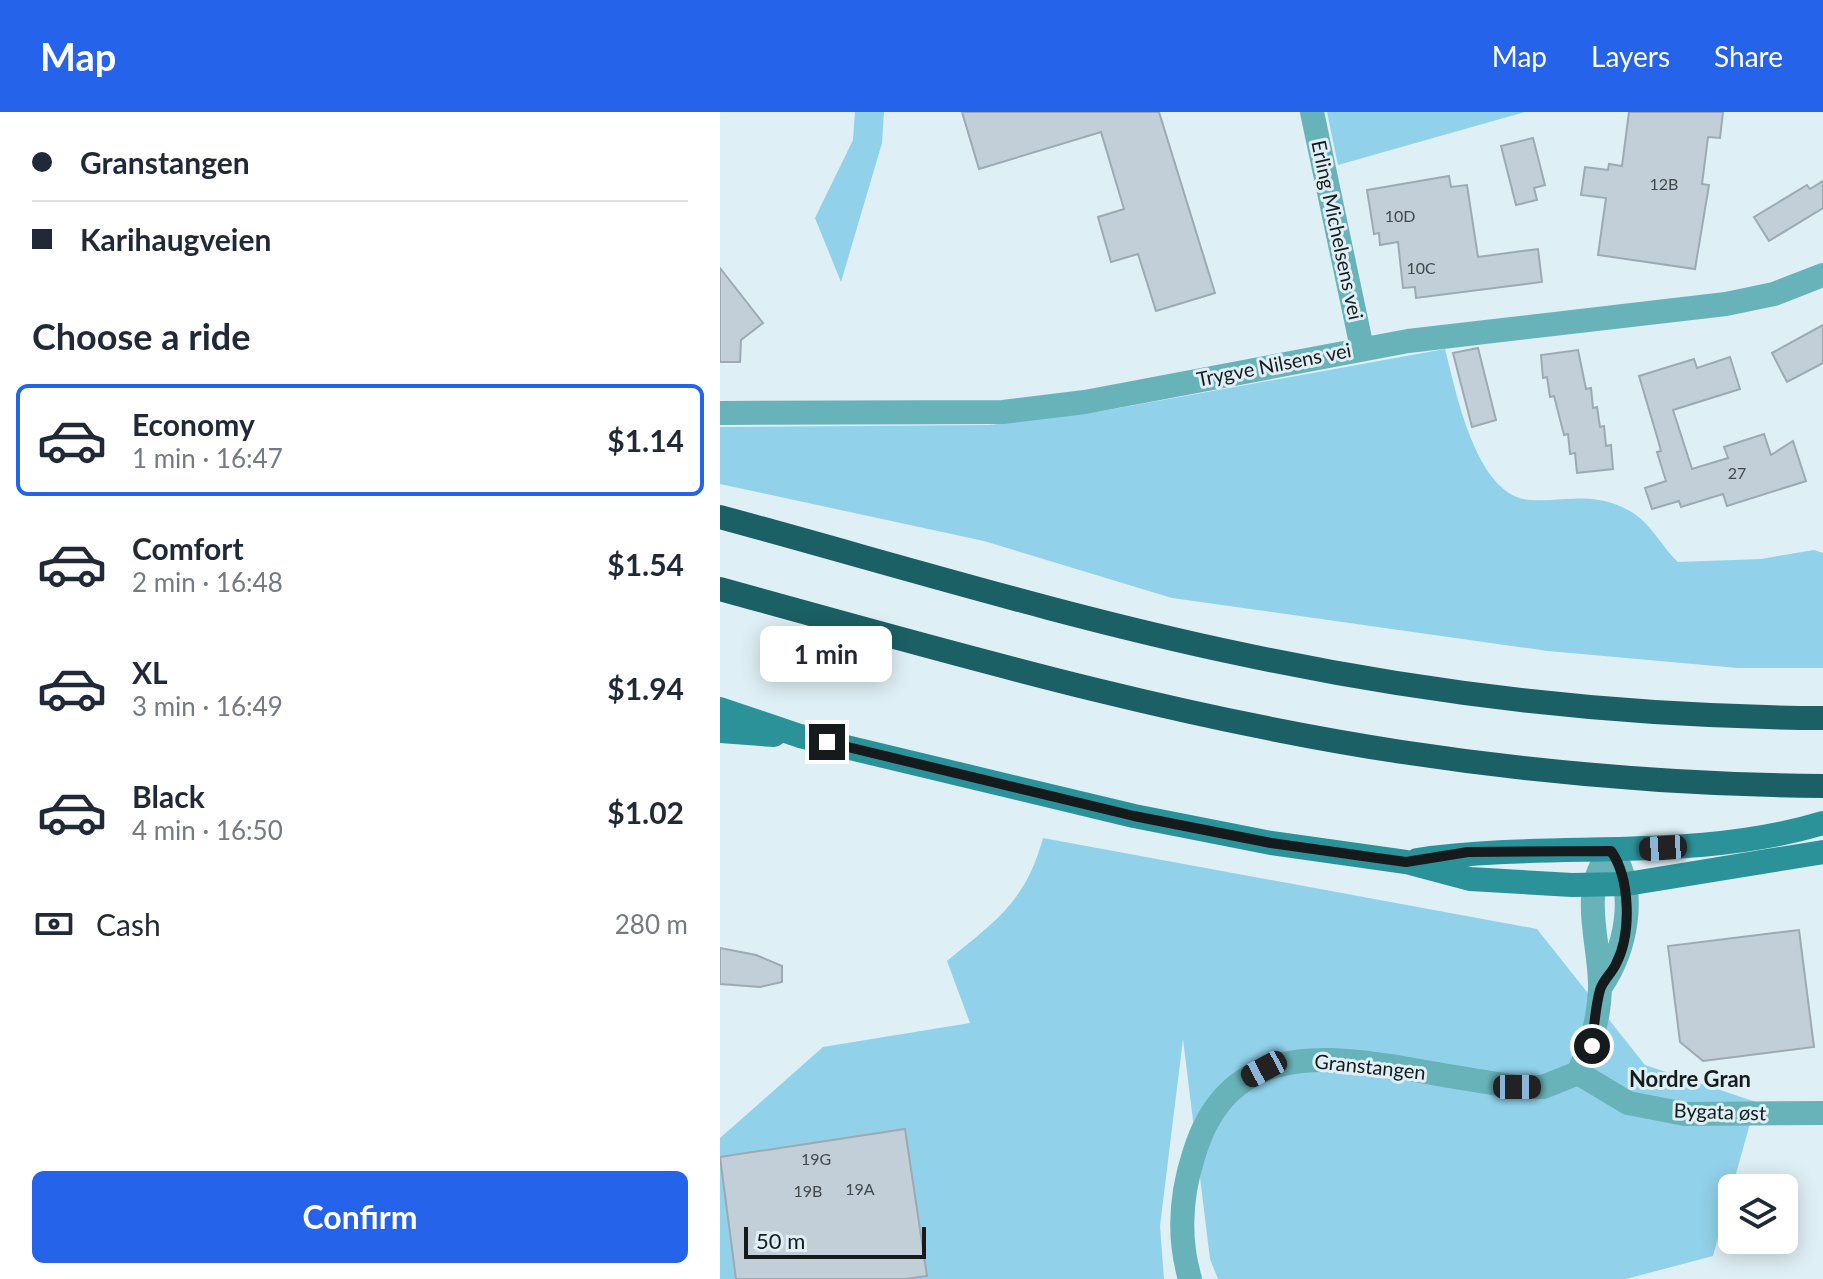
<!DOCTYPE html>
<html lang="en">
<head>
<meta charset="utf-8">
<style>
  body { margin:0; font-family:Lato,sans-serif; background:#f6f6f7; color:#1f2937; height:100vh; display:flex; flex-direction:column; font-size:30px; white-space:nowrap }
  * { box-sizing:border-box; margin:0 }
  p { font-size:26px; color:#747a83 }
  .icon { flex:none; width:44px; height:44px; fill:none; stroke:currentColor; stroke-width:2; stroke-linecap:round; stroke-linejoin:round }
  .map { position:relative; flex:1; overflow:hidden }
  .panel { display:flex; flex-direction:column; background:#fff; width:720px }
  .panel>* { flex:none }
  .guide { display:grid; align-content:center; height:176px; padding:0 32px; background:#fff }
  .fabs { position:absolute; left:998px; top:1062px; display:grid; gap:16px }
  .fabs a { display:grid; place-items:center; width:80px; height:80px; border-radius:12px; background:#fff; box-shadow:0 4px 20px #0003; font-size:40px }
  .scale { position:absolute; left:24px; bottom:20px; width:182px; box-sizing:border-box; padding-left:8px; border:4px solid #151b1d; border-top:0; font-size:22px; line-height:28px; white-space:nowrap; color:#151b1d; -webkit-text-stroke:6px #deeff5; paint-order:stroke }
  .end { position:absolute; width:36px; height:36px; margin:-18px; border:10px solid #151b1d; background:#fff; box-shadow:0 0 0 4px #fff }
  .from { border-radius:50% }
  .bubble { position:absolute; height:56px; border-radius:12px; background:#fff; box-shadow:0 4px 20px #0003; font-size:26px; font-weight:700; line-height:56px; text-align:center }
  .car { position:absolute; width:24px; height:48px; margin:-24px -12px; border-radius:10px; box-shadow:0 0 6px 2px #0007; background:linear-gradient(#222 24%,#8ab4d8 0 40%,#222 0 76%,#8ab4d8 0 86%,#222 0) }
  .guide b { display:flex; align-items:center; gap:28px; height:76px; font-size:30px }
  .guide b+b { border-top:2px solid #e0e1e3 }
  .guide i { width:20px; height:20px; background:#1f2937 }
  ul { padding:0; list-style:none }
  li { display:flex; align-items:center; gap:24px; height:112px; margin:0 16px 12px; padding:0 16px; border:4px solid transparent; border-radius:12px }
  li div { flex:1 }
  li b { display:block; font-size:30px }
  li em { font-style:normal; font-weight:700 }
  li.selected { border-color:#2563eb }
  li>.icon { width:72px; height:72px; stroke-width:1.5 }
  h2 { padding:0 32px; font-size:36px; line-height:96px }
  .pay { display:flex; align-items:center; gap:20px; height:88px; padding:0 32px; font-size:30px }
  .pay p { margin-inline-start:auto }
  .button { display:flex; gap:16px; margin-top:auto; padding:16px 32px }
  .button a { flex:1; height:92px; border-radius:12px; background:#2563eb; color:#fff; font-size:32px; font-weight:700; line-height:92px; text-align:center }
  header { display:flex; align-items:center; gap:48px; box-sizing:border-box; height:112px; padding:0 40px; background:#2563eb; color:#fff }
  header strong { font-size:38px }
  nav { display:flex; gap:44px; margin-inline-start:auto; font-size:28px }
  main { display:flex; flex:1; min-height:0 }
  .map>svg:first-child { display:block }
</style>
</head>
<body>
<header>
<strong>Map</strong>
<nav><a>Map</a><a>Layers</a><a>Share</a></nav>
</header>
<main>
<section class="panel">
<div class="guide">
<b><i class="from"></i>Granstangen</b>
<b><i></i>Karihaugveien</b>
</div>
<h2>Choose a ride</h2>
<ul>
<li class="selected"><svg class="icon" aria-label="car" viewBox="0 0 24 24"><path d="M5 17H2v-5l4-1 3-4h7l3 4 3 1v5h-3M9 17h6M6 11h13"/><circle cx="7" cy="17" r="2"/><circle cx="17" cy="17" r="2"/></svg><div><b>Economy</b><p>1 min · 16:47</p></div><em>$1.14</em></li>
<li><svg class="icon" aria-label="car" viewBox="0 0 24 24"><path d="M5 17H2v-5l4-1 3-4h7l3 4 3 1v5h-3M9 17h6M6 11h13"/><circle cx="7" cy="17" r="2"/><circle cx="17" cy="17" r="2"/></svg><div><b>Comfort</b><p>2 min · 16:48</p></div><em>$1.54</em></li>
<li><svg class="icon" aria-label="car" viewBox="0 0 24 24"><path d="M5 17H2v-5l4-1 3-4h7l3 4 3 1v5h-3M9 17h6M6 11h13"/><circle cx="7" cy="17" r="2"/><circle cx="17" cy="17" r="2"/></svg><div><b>XL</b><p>3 min · 16:49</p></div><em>$1.94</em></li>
<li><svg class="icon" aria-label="car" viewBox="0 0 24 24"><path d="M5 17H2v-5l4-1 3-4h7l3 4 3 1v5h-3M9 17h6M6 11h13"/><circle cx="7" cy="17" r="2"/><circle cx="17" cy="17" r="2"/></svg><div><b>Black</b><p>4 min · 16:50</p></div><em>$1.02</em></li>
</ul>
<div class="pay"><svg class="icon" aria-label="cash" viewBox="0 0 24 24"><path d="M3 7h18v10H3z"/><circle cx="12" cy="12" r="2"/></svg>Cash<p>280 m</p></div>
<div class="button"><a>Confirm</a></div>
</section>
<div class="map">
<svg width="1103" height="1167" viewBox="0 0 1103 1167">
  <rect width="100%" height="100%" fill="#deeff5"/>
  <g fill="#91d2ea">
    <path d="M135 0H164L162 31 121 170 95 106 133 28Z"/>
    <path d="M607 0H805L618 53Z"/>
    <path d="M725 237C736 279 756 386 811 388 847 390 872 379 908 398 931 410 940 433 958 450L1041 447 1094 438 1103 441V556H1018L828 539 452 486 264 429 0 372V315L269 313 382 299Z"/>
    <path d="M323 726 817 817 925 953 1036 990 993 1144 906 1167H498L490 1147 463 927 440 1114 444 1167H0V1026L103 935 250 911 227 849C276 808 305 791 323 726Z"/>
  </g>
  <g fill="#c2cfd9" stroke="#9da9b3" stroke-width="2">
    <path d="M242 0H439L495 181 436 199 418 142 391 150 378 105 404 97 381 20 259 57Z"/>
    <path d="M909 0H1003L1000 26 988 25 982 72 989 73 975 157 878 143 886 86 861 83 865 55 888 58 889 52 902 54Z"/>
    <path d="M813 26 825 73 814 76 817 88 796 93 781 34Z"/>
    <path d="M729 64 731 75 747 73 758 145 818 137 822 170 696 186 695 175 683 176 678 130 660 133 659 121 654 122 647 78Z"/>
    <path d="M1103 69V96L1049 129 1034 105 1087 73 1090 77Z"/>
    <path d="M0 156 43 211 21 228 20 250H0Z"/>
    <path d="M1103 213V251L1067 270 1052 241Z"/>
    <path d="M758 236 776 308 752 315 733 241Z"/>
    <path d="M858 238 866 277 871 276 873 296 877 295 880 315 884 314 886 334 891 333 893 357 857 361 855 341 850 342 848 322 844 323 834 284 830 285 827 265 823 266 821 243Z"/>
    <path d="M1010 245 1020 277 953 298 972 357 1008 346 1004 335 1044 322 1051 343 1073 329 1086 369 1007 394 1003 382 961 395 959 389 932 397 925 376 946 369 937 340 941 339 938 328 919 264 974 247 977 256Z"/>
    <path d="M1079 818 1094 935 983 949 960 930 948 834Z"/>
    <path d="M0 836 36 843 62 854V870L40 875 0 872Z"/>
    <path d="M185 1017 207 1164 185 1167H16L0 1045Z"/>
  </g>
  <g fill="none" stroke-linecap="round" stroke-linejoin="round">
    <g stroke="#68b3b9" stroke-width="24">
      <path d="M592 0 642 236"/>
      <path d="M0 301 283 300 365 290 688 229 1006 192 1054 182 1103 163"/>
      <path d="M858 961 908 991 965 1002 1103 1001"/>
      <path d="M470 1167C458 1126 461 1082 474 1042 506 936 593 941 683 956 721 963 759 969 797 975H823L858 961C871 935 879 906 880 877 881 828 857 781 891 739 919 779 906 838 880 876"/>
    </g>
    <g stroke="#2c929a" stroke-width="24">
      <path d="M0 597 80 624 414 704 551 731 686 750 750 767 852 773 907 772 1103 740"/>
      <path d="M0 619 54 623"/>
      <path d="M697 748C831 728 971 751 1103 711"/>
    </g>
    <g stroke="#1b6065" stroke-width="24">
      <path d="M0 405C173 452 345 505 521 542 711 583 909 605 1103 606"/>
      <path d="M0 477C225 539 451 605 682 640 821 661 962 673 1103 674"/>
    </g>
  </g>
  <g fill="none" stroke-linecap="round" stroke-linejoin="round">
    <path stroke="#151b1d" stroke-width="10" d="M107 630 414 704 551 731 657 746 686 750 748 740 891 739C910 766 912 821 896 852 892 861 883 868 880 878 875 896 874 916 872 934"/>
  </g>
  <g text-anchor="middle" stroke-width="6" stroke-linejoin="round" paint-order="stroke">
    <g font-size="16" fill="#40484c">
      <text x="944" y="78">12B</text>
      <text x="680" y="110">10D</text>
      <text x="701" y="162">10C</text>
      <text x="1017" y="367">27</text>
      <text x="96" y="1053">19G</text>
      <text x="140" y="1083">19A</text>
      <text x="88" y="1085">19B</text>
    </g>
    <g font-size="20" fill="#151b1d" stroke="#deeff5">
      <text transform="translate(617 118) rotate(78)" y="7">Erling Michelsens vei</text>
      <text transform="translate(554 253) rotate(-11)" y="7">Trygve Nilsens vei</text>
      <text transform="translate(650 955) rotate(6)" y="7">Granstangen</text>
      <text transform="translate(1000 1000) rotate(2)" y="7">Bygata øst</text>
    </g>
    <g font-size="22" font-weight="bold" fill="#151b1d" stroke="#deeff5">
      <text x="970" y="975">Nordre Gran</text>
    </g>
  </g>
</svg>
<div class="fabs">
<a><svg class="icon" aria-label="layers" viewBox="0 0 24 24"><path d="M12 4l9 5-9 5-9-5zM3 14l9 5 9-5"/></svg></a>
</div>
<div class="scale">50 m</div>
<i class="end from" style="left:872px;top:934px"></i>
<i class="end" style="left:107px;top:630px"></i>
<div class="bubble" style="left:40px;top:514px;width:132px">1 min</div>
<i class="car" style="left:943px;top:736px;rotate:266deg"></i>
<i class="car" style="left:544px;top:957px;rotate:242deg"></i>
<i class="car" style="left:797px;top:975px;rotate:90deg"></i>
</div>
</main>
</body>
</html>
